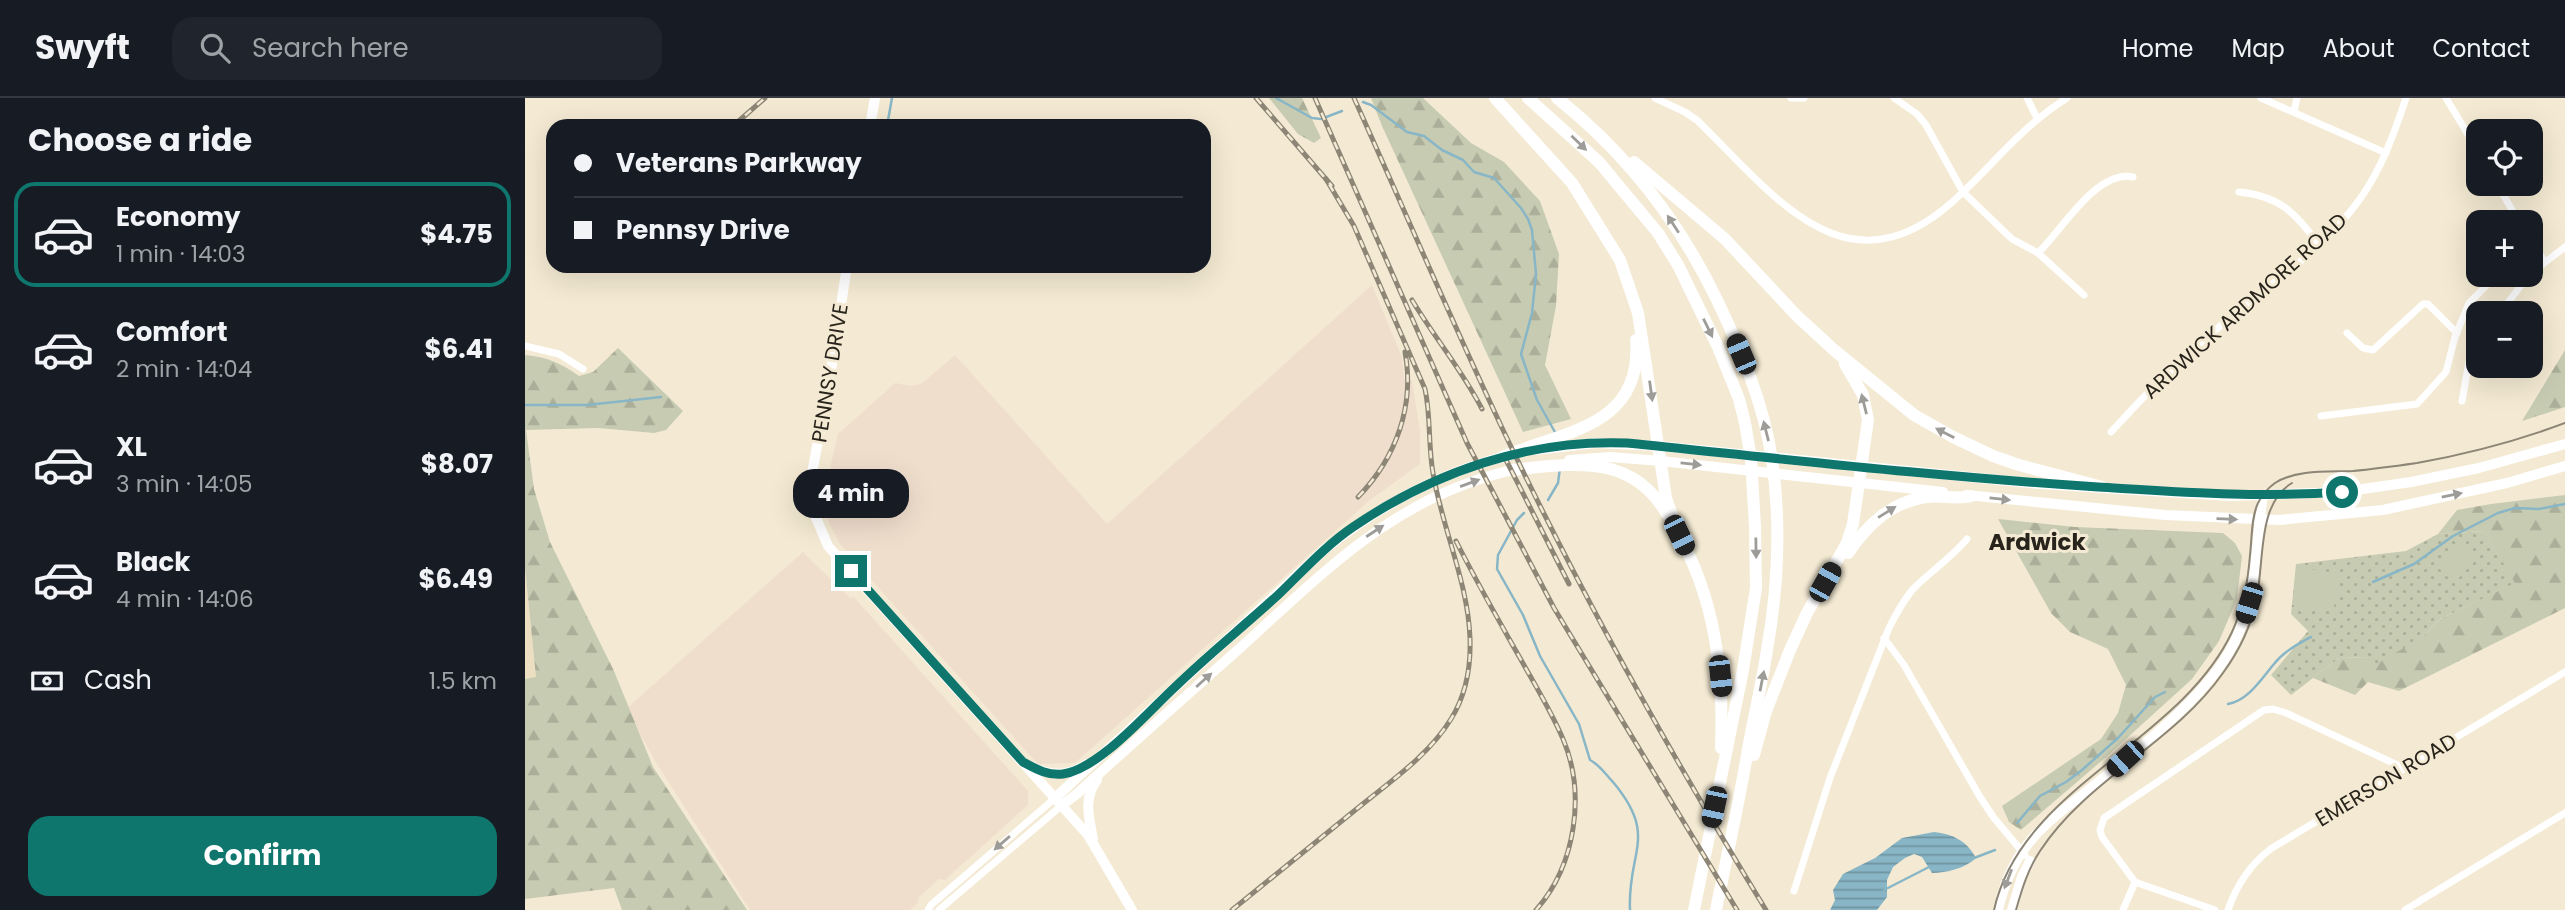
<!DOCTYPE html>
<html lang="en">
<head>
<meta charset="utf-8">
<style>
  body { margin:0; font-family:Poppins,sans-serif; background:#20242c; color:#f1f3f6; height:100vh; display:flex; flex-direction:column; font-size:26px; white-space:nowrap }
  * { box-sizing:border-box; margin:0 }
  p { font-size:23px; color:#9ea1a6 }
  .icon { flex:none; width:38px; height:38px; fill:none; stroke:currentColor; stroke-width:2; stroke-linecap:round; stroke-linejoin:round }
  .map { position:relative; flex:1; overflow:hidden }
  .sheet { display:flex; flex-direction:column; background:#171b24; width:525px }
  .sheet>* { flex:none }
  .guide { position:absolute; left:21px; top:21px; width:665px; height:154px; border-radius:21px; box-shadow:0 7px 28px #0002; display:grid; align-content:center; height:154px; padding:0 28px; background:#171b24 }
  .tools { position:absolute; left:1941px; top:21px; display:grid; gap:14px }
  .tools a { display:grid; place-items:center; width:77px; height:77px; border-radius:14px; background:#171b24; box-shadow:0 7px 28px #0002; font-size:35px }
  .end { position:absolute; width:32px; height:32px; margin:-16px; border:9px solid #0f766e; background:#fff; box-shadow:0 0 0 4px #fff }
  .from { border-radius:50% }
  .bubble { position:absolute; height:49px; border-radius:21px; background:#171b24; box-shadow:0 7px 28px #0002; font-size:23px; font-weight:700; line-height:49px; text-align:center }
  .car { position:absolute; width:21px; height:42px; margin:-21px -10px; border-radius:9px; box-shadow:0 0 5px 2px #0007; background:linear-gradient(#222 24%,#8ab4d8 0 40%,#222 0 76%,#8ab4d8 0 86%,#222 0) }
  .guide b { display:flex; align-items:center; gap:24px; height:66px; font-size:26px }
  .guide b+b { border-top:2px solid #363941 }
  .guide i { width:18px; height:18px; background:#f1f3f6 }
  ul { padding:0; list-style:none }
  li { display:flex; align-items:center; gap:21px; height:105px; margin:0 14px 10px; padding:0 14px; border:4px solid transparent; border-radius:21px }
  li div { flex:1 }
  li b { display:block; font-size:26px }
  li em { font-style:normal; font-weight:700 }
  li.selected { border-color:#0f766e }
  li>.icon { width:63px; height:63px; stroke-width:1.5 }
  h2 { padding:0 28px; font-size:32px; line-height:84px }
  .pay { display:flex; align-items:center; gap:18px; height:77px; padding:0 28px; font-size:26px }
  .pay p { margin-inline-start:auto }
  .cta { display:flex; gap:14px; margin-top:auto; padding:14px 28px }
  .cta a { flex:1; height:80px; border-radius:21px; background:#0f766e; color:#fff; font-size:28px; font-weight:700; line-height:80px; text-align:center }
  header { display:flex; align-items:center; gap:42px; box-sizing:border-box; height:98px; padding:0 35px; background:#171b24; border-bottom:2px solid #363941 }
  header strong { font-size:33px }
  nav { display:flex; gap:38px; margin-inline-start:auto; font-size:24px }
  .search { width:490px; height:63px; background:#20242c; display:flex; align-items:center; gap:18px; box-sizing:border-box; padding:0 24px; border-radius:21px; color:#9ea1a6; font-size:26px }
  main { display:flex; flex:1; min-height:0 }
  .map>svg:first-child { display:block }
</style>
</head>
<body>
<header>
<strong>Swyft</strong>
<div class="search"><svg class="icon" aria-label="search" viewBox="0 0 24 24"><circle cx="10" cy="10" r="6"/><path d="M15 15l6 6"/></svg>Search here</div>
<nav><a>Home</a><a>Map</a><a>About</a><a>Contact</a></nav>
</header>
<main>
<section class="sheet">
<h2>Choose a ride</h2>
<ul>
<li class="selected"><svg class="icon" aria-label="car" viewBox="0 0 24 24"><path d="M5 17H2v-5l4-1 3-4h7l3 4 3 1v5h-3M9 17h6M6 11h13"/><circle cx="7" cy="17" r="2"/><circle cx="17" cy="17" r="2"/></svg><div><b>Economy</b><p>1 min · 14:03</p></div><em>$4.75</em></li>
<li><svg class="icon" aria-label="car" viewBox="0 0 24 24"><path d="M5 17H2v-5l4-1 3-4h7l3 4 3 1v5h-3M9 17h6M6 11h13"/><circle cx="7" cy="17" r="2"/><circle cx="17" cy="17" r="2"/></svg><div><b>Comfort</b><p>2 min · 14:04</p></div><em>$6.41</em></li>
<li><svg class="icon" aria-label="car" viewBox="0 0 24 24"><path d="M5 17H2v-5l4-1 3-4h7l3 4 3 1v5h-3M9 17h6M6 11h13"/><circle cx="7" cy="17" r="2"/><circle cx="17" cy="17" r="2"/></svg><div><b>XL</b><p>3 min · 14:05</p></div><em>$8.07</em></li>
<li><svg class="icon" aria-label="car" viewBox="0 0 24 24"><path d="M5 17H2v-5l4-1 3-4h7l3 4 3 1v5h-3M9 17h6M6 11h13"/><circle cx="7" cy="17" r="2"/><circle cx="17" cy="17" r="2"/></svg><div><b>Black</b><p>4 min · 14:06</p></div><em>$6.49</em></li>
</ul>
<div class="pay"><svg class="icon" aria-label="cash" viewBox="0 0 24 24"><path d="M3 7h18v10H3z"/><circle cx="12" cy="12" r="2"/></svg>Cash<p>1.5 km</p></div>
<div class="cta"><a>Confirm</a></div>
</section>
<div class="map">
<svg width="2040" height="812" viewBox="0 0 2040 812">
  <defs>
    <pattern id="forest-firs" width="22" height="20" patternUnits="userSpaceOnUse" patternTransform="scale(1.75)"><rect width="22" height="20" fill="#c7cbb2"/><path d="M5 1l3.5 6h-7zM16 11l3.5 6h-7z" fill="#abae98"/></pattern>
    <pattern id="park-dots" width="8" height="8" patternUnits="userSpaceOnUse" patternTransform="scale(1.75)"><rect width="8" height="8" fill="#c7cbb2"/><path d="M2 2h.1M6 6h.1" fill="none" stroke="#abae98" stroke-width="1.8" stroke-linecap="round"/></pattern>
    <pattern id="water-rules" width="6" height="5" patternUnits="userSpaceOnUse" patternTransform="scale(1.75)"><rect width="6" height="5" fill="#88b6c6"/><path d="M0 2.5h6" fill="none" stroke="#6f94a0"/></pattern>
  </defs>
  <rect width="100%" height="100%" fill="#f4ead3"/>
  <g fill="#f0decd">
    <path d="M847 187 877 259 879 281 887 283 895 332V366L845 402 550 665 513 666 349 485 315 446 304 425 299 395 313 336 370 285 386 288 396 286 430 257 582 426Z"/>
    <path d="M278 454 325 500 329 499 503 693V707L420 782 414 781 394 799 393 805 385 812H225L132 666 101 611Z"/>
  </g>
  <path fill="#ebdec1" d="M0 470 11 580 0 581Z"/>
  <g fill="url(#forest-firs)">
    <path d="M744 0H777L796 40 789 45 773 36Z"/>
    <path d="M846 0H898L946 45 979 64 1015 103 1034 156 1031 208 1020 267 1046 321 998 334 857 28Z"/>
    <path d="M93 250 158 313 141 332 129 335 73 330 1 332 9 391 25 444 89 573 128 669 222 812H97L89 790 0 801V581L11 579 0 470V257C22 259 36 265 54 278L68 274Z"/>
    <path d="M2040 252V309L1997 323Z"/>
    <path d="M2040 397V510L1874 593 1843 584 1830 597 1788 580 1814 560 1843 559 1897 539 1915 521 1989 485 1959 433 1913 436 1932 412 1966 406Z"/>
    <path d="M1473 421 1550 429 1698 435 1710 445 1717 458 1712 501 1694 543 1667 581 1580 660 1496 732 1484 724 1477 708 1576 641 1593 615 1601 587 1583 551 1545 534 1526 515Z"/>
  </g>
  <path fill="url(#park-dots)" d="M1959 433 1990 485 1915 521 1897 539 1852 566 1843 559 1814 560 1766 597 1746 577 1783 533 1766 516 1771 466 1881 453 1913 436Z"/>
  <g fill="#c7cbb2">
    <path d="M1935 447 1951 462 1929 485 1914 470Z"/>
    <path d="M1773 469 1815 476 1808 514 1767 507Z"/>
  </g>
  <path fill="url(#water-rules)" d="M1409 734C1428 736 1442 743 1451 760 1441 770 1421 775 1407 775L1397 759 1389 756 1380 760 1368 769 1362 782V799L1352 812H1305L1310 802 1308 792 1318 776 1350 760 1377 740Z"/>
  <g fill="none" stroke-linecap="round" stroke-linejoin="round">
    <g stroke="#88b6c6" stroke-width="2.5">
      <path d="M751 0 787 20 796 21 817 13"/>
      <path d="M838 4 846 7 882 34 899 38 917 52 938 62 949 74 969 80 996 110 1003 121 1007 132 1011 176 1007 215 996 256 1012 302 1031 336"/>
      <path d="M362 28 367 0"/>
      <path d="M0 307H62L136 299"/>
      <path d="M1023 402 1033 385 1035 370"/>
      <path d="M999 415 992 422 973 457 972 471 998 517 1015 558 1054 626 1065 662C1075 667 1080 676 1088 684 1134 739 1102 753 1105 812"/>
      <path d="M1848 484 1889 466 1928 438 1973 415 1990 410 2014 411 2040 406"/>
      <path d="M1703 606C1723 603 1737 580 1749 566 1758 554 1773 546 1786 539"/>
      <path d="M1492 725 1515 698 1541 684 1557 672 1593 640 1630 599 1640 594"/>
      <path d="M1449 760 1470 752"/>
      <path d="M1359 792 1406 768"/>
    </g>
    <g stroke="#fff" stroke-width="7">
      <path d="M1130 0 1160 14 1173 23C1252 101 1325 203 1436 96 1471 63 1500 26 1542 0"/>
      <path d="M1266 0H1279"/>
      <path d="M1369 0 1392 16 1401 27 1438 94 1487 141 1513 155 1559 197"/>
      <path d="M1502 0 1512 20"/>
      <path d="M1736 0 1861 55"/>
      <path d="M1921 0 1953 53"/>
      <path d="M1769 13 1772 0"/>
      <path d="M1972 86 1994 124"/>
      <path d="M1714 94C1756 98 1769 115 1794 146"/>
      <path d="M2006 142 2019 163"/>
      <path d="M1513 155C1536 133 1573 70 1608 79"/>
      <path d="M2006 175 2040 149"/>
      <path d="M1975 215 2004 177"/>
      <path d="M1822 235 1838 250 1848 252 1898 206H1903L1932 235"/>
      <path d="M0 248 34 256 58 271"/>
      <path d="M1937 303 1944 263 1953 245"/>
      <path d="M1796 318 1892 306 1921 274 1930 239 1944 205 1972 177"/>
      <path d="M1586 334C1622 294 1660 257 1701 223 1747 185 1800 150 1835 101 1857 70 1869 36 1881 0"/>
      <path d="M1359 540 1379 567 1455 699 1469 720 1500 757"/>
      <path d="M1269 793 1305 680 1364 530C1371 516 1378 503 1388 491 1406 473 1426 460 1442 441"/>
      <path d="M403 812 406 807 529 701"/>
      <path d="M414 812 536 708"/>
      <path d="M1598 812 1610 784"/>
      <path d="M1690 812 1610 784 1577 739 1575 732 1579 720 1739 612 1748 611 1761 615 1881 671"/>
      <path d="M1703 812C1712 786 1725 766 1747 750L2040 574"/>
      <path d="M1880 812 2040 715"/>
    </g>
    <g stroke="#fff" stroke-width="10">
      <path d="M345 28 350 0"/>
      <path d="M322 168 307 266 288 370 289 415 303 448 563 737 607 812"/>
      <path d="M1010 352 1071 345 1134 348"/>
      <path d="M1044 362 1085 359 1136 363"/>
      <path d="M505 668C525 678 543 679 562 666"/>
      <path d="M529 701 800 451C854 408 914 375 981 358"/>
      <path d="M536 708 553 695C606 646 661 598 715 550 800 473 873 396 992 371"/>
      <path d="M568 741C564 720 558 700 572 682"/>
      <path d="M1473 812C1490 737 1530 721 1583 676 1624 642 1675 602 1703 556 1732 508 1730 451 1738 397"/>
      <path d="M1487 812 1497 779 1505 763"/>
    </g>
    <g stroke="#fff" stroke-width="10">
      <path d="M1134 348 1515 386 1705 398 1817 394 1886 384 1954 370 2040 346"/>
      <path d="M1136 363 1418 394"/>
      <path d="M1441 397 1640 417 1754 422 1858 412 1982 385 2040 368"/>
    </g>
    <g stroke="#fff" stroke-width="12">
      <path d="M970 0 1047 85 1095 162 1113 215 1141 400 1154 437"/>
      <path d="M1003 0 1074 64 1133 135 1153 167 1193 249 1214 301 1220 325 1226 361 1230 428 1231 490 1218 572 1169 812"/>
      <path d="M1032 0C1100 54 1154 123 1192 202 1216 252 1239 306 1247 362 1256 424 1253 490 1242 552 1237 585 1229 618 1223 651 1214 705 1202 758 1191 812"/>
      <path d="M1109 64 1200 141 1272 218 1309 252 1389 317 1428 339 1468 358 1494 367 1577 389"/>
      <path d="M977 359C1039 333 1118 329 1111 242"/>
      <path d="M986 372C1047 366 1106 354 1142 416"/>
      <path d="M1151 432C1190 499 1199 573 1196 650"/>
      <path d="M1323 455C1343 426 1366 404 1402 399 1416 397 1432 402 1446 398"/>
      <path d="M1229 657 1241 613 1265 552 1282 515 1322 445 1328 426 1343 322 1338 297 1320 266"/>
    </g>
    <g stroke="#8d8676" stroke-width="2">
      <path d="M1469 812C1496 689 1655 645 1707 534 1718 510 1723 484 1725 457 1727 441 1726 420 1733 405 1737 397 1743 390 1750 385 1772 371 1804 374 1828 373 1849 371 1871 368 1892 365 1942 356 1992 343 2040 325"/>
      <path d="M1491 812C1497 791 1503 771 1515 753 1562 681 1649 645 1698 575 1714 553 1726 528 1731 503 1740 466 1731 406 1767 385"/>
    </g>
    <defs>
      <g id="rail">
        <path d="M731 0 807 88"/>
        <path d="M790 0 942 345 1029 510 1212 812"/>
        <path d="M829 0C879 111 927 224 979 334 1057 498 1146 657 1241 812"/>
        <path d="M208 28 240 0"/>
        <path d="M887 202C909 239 937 272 957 311"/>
        <path d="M979 358 1044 486"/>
        <path d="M833 399C871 360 890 308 880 254"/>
        <path d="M931 443C951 483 973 521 995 560 1010 587 1026 613 1038 641 1061 695 1051 767 1011 812"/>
        <path d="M707 812C749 778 792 743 834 709 866 683 904 657 926 621 941 597 946 568 945 540 943 484 917 430 908 375 903 347 906 319 900 291L829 128 801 81"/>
      </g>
    </defs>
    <use href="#rail" stroke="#8d8676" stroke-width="5"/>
    <use href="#rail" stroke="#f4ead3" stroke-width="2.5" stroke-dasharray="8" stroke-linecap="butt"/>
  </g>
  <defs><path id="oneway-solid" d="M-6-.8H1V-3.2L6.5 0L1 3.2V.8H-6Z" transform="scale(1.75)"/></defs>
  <g fill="#9e9c99">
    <use href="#oneway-solid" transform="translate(1054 45) rotate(44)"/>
    <use href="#oneway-solid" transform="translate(1148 126) rotate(-123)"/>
    <use href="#oneway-solid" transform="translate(1183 230) rotate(64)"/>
    <use href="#oneway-solid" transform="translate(1126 293) rotate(82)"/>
    <use href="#oneway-solid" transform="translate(1339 306) rotate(-104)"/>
    <use href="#oneway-solid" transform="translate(1241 333) rotate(-104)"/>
    <use href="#oneway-solid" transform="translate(1420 335) rotate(-153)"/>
    <use href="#oneway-solid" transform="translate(1166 366) rotate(6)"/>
    <use href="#oneway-solid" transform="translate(945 385) rotate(-20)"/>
    <use href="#oneway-solid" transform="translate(1927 397) rotate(-12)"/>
    <use href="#oneway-solid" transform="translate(1475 401) rotate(6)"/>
    <use href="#oneway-solid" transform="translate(1362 414) rotate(-32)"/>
    <use href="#oneway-solid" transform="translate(1702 421) rotate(2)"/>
    <use href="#oneway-solid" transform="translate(850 433) rotate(-33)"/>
    <use href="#oneway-solid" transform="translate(1231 450) rotate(89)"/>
    <use href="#oneway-solid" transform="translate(679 582) rotate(-42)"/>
    <use href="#oneway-solid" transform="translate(1237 583) rotate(-79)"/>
    <use href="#oneway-solid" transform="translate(477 745) rotate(139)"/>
    <use href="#oneway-solid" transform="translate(1483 781) rotate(111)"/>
  </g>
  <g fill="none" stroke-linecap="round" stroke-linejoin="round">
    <path stroke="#0f766e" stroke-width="9" d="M326 473 498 664C511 671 523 678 538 676 574 671 623 614 650 589 683 557 719 528 753 497 777 474 800 448 828 429 909 374 1003 341 1102 345 1259 361 1416 379 1573 389 1656 394 1734 400 1817 394"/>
  </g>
  <g text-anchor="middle" stroke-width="6" stroke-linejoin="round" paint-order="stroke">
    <g font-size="21" fill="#28241c" stroke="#f4ead3">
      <text transform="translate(1720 208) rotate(-42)" y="7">ARDWICK ARDMORE ROAD</text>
      <text transform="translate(305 275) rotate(-81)" y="7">PENNSY DRIVE</text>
      <text transform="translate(1861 682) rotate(-31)" y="7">EMERSON ROAD</text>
    </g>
    <g font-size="23" font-weight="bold" fill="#28241c" stroke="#f4ead3">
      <text x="1512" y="452">Ardwick</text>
    </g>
  </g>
</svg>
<div class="tools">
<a><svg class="icon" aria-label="locate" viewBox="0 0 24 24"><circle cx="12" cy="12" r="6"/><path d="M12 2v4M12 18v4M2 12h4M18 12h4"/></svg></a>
<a>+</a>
<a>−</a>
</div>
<i class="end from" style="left:1817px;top:394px"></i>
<i class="end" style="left:326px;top:473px"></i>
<div class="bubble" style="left:268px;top:371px;width:116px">4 min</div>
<i class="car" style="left:1216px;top:256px;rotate:337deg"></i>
<i class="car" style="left:1154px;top:437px;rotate:154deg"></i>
<i class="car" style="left:1300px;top:484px;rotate:29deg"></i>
<i class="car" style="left:1724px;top:505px;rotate:197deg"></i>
<i class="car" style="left:1195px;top:578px;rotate:174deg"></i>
<i class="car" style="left:1600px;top:661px;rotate:228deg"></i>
<i class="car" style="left:1189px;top:709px;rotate:192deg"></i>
<div class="guide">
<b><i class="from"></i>Veterans Parkway</b>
<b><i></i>Pennsy Drive</b>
</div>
</div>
</main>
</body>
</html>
